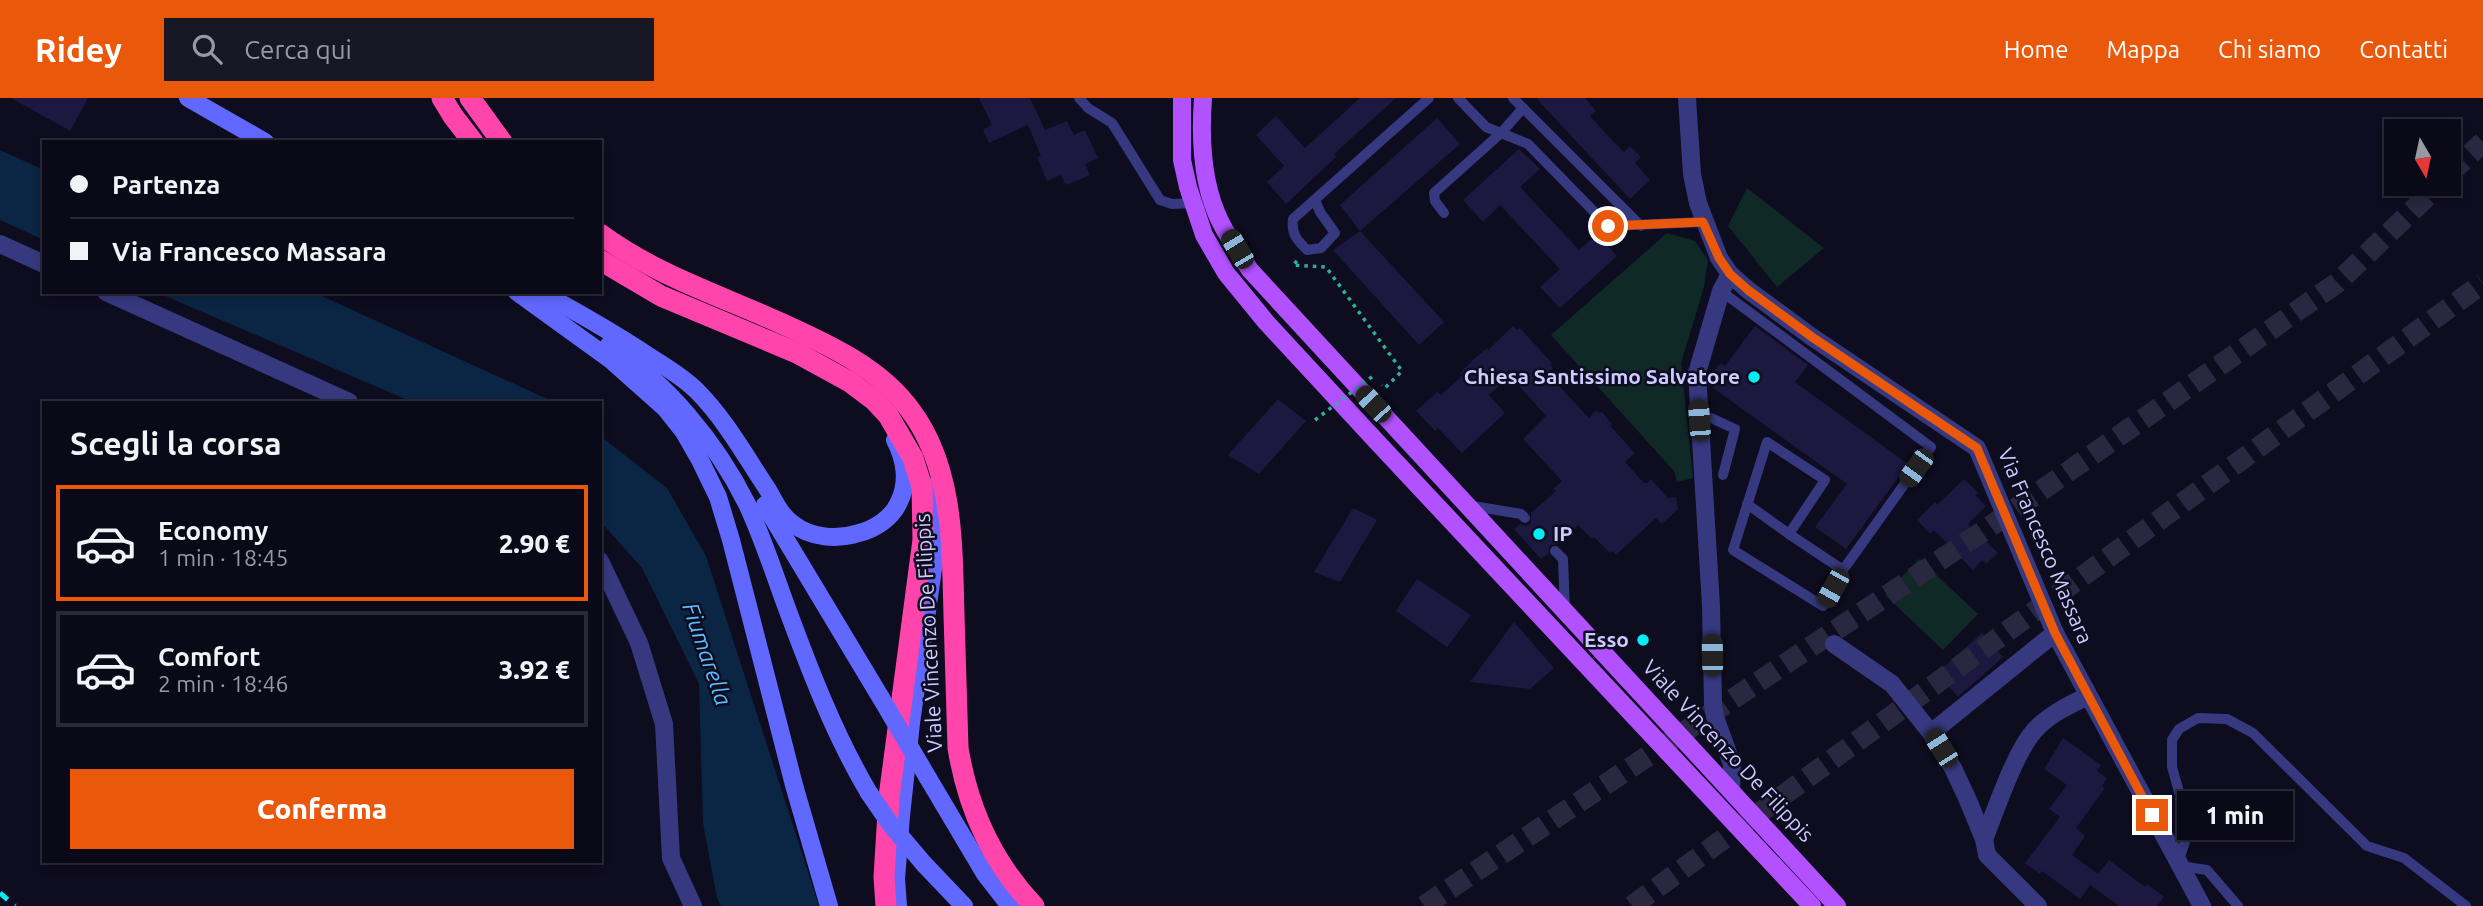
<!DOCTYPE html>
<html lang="it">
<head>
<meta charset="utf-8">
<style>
  body { margin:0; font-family:Ubuntu,sans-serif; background:#181724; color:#f1f3f6; height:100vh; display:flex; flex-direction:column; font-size:26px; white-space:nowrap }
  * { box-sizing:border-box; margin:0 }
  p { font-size:23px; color:#999aa1 }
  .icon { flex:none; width:38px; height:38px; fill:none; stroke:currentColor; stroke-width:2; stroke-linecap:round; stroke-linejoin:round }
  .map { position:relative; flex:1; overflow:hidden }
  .details { position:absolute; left:42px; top:303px; width:560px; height:462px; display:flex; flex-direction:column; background:#0a0917; border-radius:0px; box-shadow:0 4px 10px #0003,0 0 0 2px #2a2a36 }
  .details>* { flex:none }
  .hud { position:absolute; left:42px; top:42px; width:560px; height:154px; border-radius:0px; box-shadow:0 4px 10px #0003,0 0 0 2px #2a2a36; display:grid; align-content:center; height:154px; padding:0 28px; background:#0a0917 }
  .needle { width:46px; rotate:171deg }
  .fabs { position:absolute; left:2384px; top:21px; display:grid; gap:14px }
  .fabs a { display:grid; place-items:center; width:77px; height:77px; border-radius:0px; background:#0a0917; box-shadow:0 4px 10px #0003,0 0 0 2px #2a2a36; font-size:35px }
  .end { position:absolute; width:32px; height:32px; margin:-16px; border:9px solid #ea580c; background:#fff; box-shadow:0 0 0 4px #fff }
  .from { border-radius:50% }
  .bubble { position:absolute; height:49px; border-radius:0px; background:#0a0917; box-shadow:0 4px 10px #0003,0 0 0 2px #2a2a36; font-size:23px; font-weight:800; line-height:49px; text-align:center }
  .car { position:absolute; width:21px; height:42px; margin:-21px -10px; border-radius:9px; box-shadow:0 0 5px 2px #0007; background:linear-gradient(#222 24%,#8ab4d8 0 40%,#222 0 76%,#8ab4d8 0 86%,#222 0) }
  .hud b { display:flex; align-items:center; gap:24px; height:66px; font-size:26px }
  .hud b+b { border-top:2px solid #2a2a36 }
  .hud i { width:18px; height:18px; background:#f1f3f6 }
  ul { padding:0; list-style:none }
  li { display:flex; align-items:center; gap:21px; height:116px; margin:0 14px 10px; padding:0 14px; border:4px solid #2a2a36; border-radius:0px }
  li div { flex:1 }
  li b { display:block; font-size:26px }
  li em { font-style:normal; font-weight:800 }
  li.active { border-color:#ea580c }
  li>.icon { width:63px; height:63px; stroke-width:1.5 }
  h2 { padding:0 28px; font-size:32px; line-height:84px }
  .primary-button { display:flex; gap:14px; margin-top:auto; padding:14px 28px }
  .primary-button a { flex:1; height:80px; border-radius:0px; background:#ea580c; color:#fff; font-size:28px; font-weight:800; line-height:80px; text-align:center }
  header { display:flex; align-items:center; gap:42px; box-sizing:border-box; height:98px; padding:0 35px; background:#ea580c; color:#fff }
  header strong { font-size:33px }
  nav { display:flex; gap:38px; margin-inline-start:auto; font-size:24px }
  .search { width:490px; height:63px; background:#181724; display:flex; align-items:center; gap:18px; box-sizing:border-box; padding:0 24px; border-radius:0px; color:#999aa1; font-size:26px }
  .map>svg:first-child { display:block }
</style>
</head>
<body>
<header>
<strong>Ridey</strong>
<div class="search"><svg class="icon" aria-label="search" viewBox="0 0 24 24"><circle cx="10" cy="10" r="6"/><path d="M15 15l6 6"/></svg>Cerca qui</div>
<nav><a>Home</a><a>Mappa</a><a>Chi siamo</a><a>Contatti</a></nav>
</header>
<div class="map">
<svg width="2483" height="808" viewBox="0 0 2483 808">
  <rect width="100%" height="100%" fill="#0e0c1f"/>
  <g fill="#0f2926">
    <path d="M1747 90 1824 150 1777 189 1728 128Z"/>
    <path d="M1667 135 1695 143 1708 162 1704 189 1681 265 1693 380 1677 384 1674 373 1551 237Z"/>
    <path d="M1919 461 1978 516 1943 552 1885 497Z"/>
  </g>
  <g fill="#0b2544">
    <path d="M0 52 44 72V142L0 122Z"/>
    <path d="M156 194H313L554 304H412Z"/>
    <path d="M600 338 667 390 706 458 819 808H721L717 800 703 725 699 586 642 470 600 423Z"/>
  </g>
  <g fill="#1d1840">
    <path d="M11 0H88L70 33Z"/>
    <path d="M979 0H1030L1045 32 1067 23 1074 37 1085 32 1098 60 1085 66 1090 77 1066 87 1061 77 1047 83 1037 59 1041 58 1028 27 989 45 983 32 992 27Z"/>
    <path d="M1360 0H1396L1334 56 1336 59 1286 106 1267 84 1284 68 1256 37 1276 18 1305 50Z"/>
    <path d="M1536 0H1585L1596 13 1590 18 1608 38 1624 54 1630 48 1641 59 1635 65 1650 82 1630 101Z"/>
    <path d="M1437 20 1460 46 1360 133 1340 107Z"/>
    <path d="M1519 51 1540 71 1520 89 1579 152 1597 136 1617 158 1560 210 1540 189 1560 171 1500 107 1483 124 1463 102Z"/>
    <path d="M1360 133 1444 224 1419 247 1333 152Z"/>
    <path d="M1513 228 1517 232 1520 230 1552 265 1550 266 1553 270 1547 275 1589 320 1596 312 1599 315 1602 314 1612 326 1610 328 1635 355 1625 364 1644 385H1647L1651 381 1668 400 1676 399 1678 411 1662 426 1656 420 1616 457 1612 453 1610 455 1594 439 1592 441 1578 427 1558 446 1550 447 1548 456 1541 461 1514 431 1520 426 1526 428 1531 425V415L1556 393 1553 391 1562 383 1523 341 1546 318 1510 278 1489 297 1505 315 1462 355 1438 330 1435 333 1416 313 1437 294 1441 297 1463 277 1460 275 1474 261 1487 250 1488 252Z"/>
    <path d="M1755 228 1808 267 1795 284 1908 366 1846 451 1815 429 1847 386 1709 287V280L1720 265 1725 268Z"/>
    <path d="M1278 301 1306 323 1259 376 1228 357Z"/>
    <path d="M1964 381 1978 395 1975 397 1986 408 1968 426 1998 455 1986 466 1982 462 1973 472 1934 432 1930 436 1917 422 1935 404 1937 407Z"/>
    <path d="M1353 410 1377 422 1340 484 1314 474Z"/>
    <path d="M1417 481 1471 517 1447 549 1396 513Z"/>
    <path d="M1514 524 1554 570 1530 591 1470 584Z"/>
    <path d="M1982 535 2003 559 1958 599 1937 575Z"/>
    <path d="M2063 640 2101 667 2097 673 2107 680 2102 688 2105 690 2076 730 2085 738 2072 757 2098 776 2109 762 2145 789 2147 786 2164 799 2157 808H2119L2090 787 2080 801 2042 773 2040 776 2025 765 2060 719 2049 711 2067 687 2044 671Z"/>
  </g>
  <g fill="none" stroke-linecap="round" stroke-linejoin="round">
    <g stroke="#2a2841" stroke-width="21" stroke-dasharray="21 10" stroke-linecap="butt">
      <path d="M2448 77 2483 44"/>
      <path d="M1424 808 1985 432 2337 185 2440 86"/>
      <path d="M1632 808 2483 185"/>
    </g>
    <path stroke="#2cb1a0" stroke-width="3.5" stroke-dasharray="3.5 5" stroke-linecap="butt" d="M1297 163 1293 167 1326 169 1402 273 1385 290 1382 287"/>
    <g stroke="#36397f" stroke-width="10">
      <path d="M1079 0 1088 10 1112 25 1160 102 1172 106 1193 105"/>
      <path d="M1458 0 1486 29 1528 46 1608 128 1703 124"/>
      <path d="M1513 0 1641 128"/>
      <path d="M1315 102 1320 114 1335 135 1321 150 1307 152C1297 142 1291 136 1293 121L1429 0"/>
      <path d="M1444 115 1435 103 1434 95 1501 35 1523 10"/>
      <path d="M1721 193 1931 349 1843 472 1823 508 1733 452 1767 344 1825 382 1789 436 1747 406"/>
      <path d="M1699 322 1711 320 1735 331 1723 377"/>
      <path d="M1467 407 1521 416 1525 420"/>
      <path d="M1789 436 1843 472"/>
      <path d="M1555 453 1563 461 1565 513"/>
      <path d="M2178 765 2188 734V725L2172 669V642L2179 631 2198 620 2227 621 2253 635 2367 748 2404 760 2466 808"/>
      <path d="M2180 768 2207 772 2238 808"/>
    </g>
    <g stroke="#36397f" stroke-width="18">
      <path d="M1687 0 1692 76 1698 105 1719 160 1730 176 1748 192 1812 239 1977 350 2055 535 2202 808"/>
      <path d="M0 146 44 166"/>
      <path d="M1730 176 1721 193 1697 275 1711 508 1713 606 1715 619 1732 666 1731 693"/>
      <path d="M106 194 349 304"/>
      <path d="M600 463 639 545 664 626 671 760 693 808"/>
      <path d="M1834 546 1892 586 1931 635 1953 670 1967 700 1984 741 1987 757 2038 808"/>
      <path d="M1931 635 2055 535"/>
      <path d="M1984 741C1996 712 2014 656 2034 633 2048 617 2069 607 2088 598"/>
    </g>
    <g stroke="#6168ff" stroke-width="18">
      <path d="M188 0 265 44"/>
      <path d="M517 194 611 262 665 310 684 334 700 362 718 399 731 442 794 687 829 808"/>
      <path d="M540 194C577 214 614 235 650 259 666 269 683 279 697 293 725 321 746 359 768 392 775 404 781 418 793 426 811 440 837 442 859 435 875 431 892 420 899 404 909 384 905 361 895 342"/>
      <path d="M609 247C667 285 716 344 747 406 762 438 773 472 785 505 809 570 834 636 869 695"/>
      <path d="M765 407 881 600"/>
      <path d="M928 680 985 776 1010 808"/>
      <path d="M924 766 964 808"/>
      <path d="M898 808 896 781 901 718 911 625 938 436 934 388"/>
    </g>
    <g stroke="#b251ff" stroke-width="18">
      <path d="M1182 0V62L1188 89 1204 137 1226 175 1266 224 1378 345 1812 808"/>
      <path d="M1203 0C1200 41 1202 88 1221 125 1229 141 1240 156 1250 172L1837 808"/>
    </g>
    <g stroke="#ff45ab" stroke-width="21">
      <path d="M442 0 453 18 473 44"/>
      <path d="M470 0 502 44"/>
      <path d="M600 136C657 178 722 198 785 227 831 248 881 271 911 313 954 371 952 448 954 517 955 561 957 605 958 650 968 711 991 763 1034 808"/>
      <path d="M600 162 661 198 797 255 850 284 874 302 888 317 913 360 922 389 923 442 889 699 884 779 886 808"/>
    </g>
    <path stroke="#00eef5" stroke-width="5" stroke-dasharray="10 9" stroke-linecap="butt" d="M0 795 15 808"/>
    <path stroke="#2cb1a0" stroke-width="3.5" stroke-dasharray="3.5 5" stroke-linecap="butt" d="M1315 322 1373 278"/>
    <g stroke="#6168ff" stroke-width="18">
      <path d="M881 600 928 680"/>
      <path d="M869 695 891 727 924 766"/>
    </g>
  </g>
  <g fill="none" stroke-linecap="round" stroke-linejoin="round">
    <path stroke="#ea580c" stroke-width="9" d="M1608 128 1703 124 1719 160 1730 176 1748 192 1812 239 1977 350 2055 535 2152 717"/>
  </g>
  <g fill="#00eef5" stroke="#0e0c1f" stroke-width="2.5">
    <circle cx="1754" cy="279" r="7"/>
    <circle cx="1539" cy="436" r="7"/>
    <circle cx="1643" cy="542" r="7"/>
  </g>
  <g text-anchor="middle" stroke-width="5" stroke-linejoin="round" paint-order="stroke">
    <g font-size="21" font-weight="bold" fill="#cccaff" stroke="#0e0c1f" text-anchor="end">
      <text x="1740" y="286">Chiesa Santissimo Salvatore</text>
      <text x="1553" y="443" text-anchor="start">IP</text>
      <text x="1629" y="549">Esso</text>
    </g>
    <g font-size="21" fill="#cccaff" stroke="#0e0c1f">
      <text transform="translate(2045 448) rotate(67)" y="7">Via Francesco Massara</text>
      <text transform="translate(929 535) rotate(-93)" y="7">Viale Vincenzo De Filippis</text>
      <text transform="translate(1728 653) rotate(47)" y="7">Viale Vincenzo De Filippis</text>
    </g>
    <g font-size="23" font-style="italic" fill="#58bdff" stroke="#0e0c1f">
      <text transform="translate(707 556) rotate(71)" y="8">Fiumarella</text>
    </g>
  </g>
</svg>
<div class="fabs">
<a><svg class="needle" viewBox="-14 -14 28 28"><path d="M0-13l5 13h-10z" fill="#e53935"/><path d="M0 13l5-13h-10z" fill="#999aa1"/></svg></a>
</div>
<i class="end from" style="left:1608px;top:128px"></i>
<i class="end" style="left:2152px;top:717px"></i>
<div class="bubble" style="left:2177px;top:693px;width:116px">1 min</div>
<i class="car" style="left:1237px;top:151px;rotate:329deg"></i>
<i class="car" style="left:1373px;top:306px;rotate:317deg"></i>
<i class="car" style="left:1699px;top:322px;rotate:356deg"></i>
<i class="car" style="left:1916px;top:370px;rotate:216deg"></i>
<i class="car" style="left:1833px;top:490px;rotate:209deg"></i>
<i class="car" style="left:1712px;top:557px;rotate:359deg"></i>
<i class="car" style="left:1941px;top:650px;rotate:328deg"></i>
<div class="hud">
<b><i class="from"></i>Partenza</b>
<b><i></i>Via Francesco Massara</b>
</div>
<section class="details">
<h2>Scegli la corsa</h2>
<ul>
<li class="active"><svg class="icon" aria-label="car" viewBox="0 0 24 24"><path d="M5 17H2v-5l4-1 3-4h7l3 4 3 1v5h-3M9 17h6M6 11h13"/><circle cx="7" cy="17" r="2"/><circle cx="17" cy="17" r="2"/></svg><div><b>Economy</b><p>1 min · 18:45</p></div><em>2.90 €</em></li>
<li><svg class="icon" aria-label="car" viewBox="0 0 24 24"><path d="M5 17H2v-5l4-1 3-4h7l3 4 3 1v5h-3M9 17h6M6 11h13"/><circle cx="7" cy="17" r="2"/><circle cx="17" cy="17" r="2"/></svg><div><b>Comfort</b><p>2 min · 18:46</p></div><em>3.92 €</em></li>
</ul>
<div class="primary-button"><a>Conferma</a></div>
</section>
</div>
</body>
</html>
